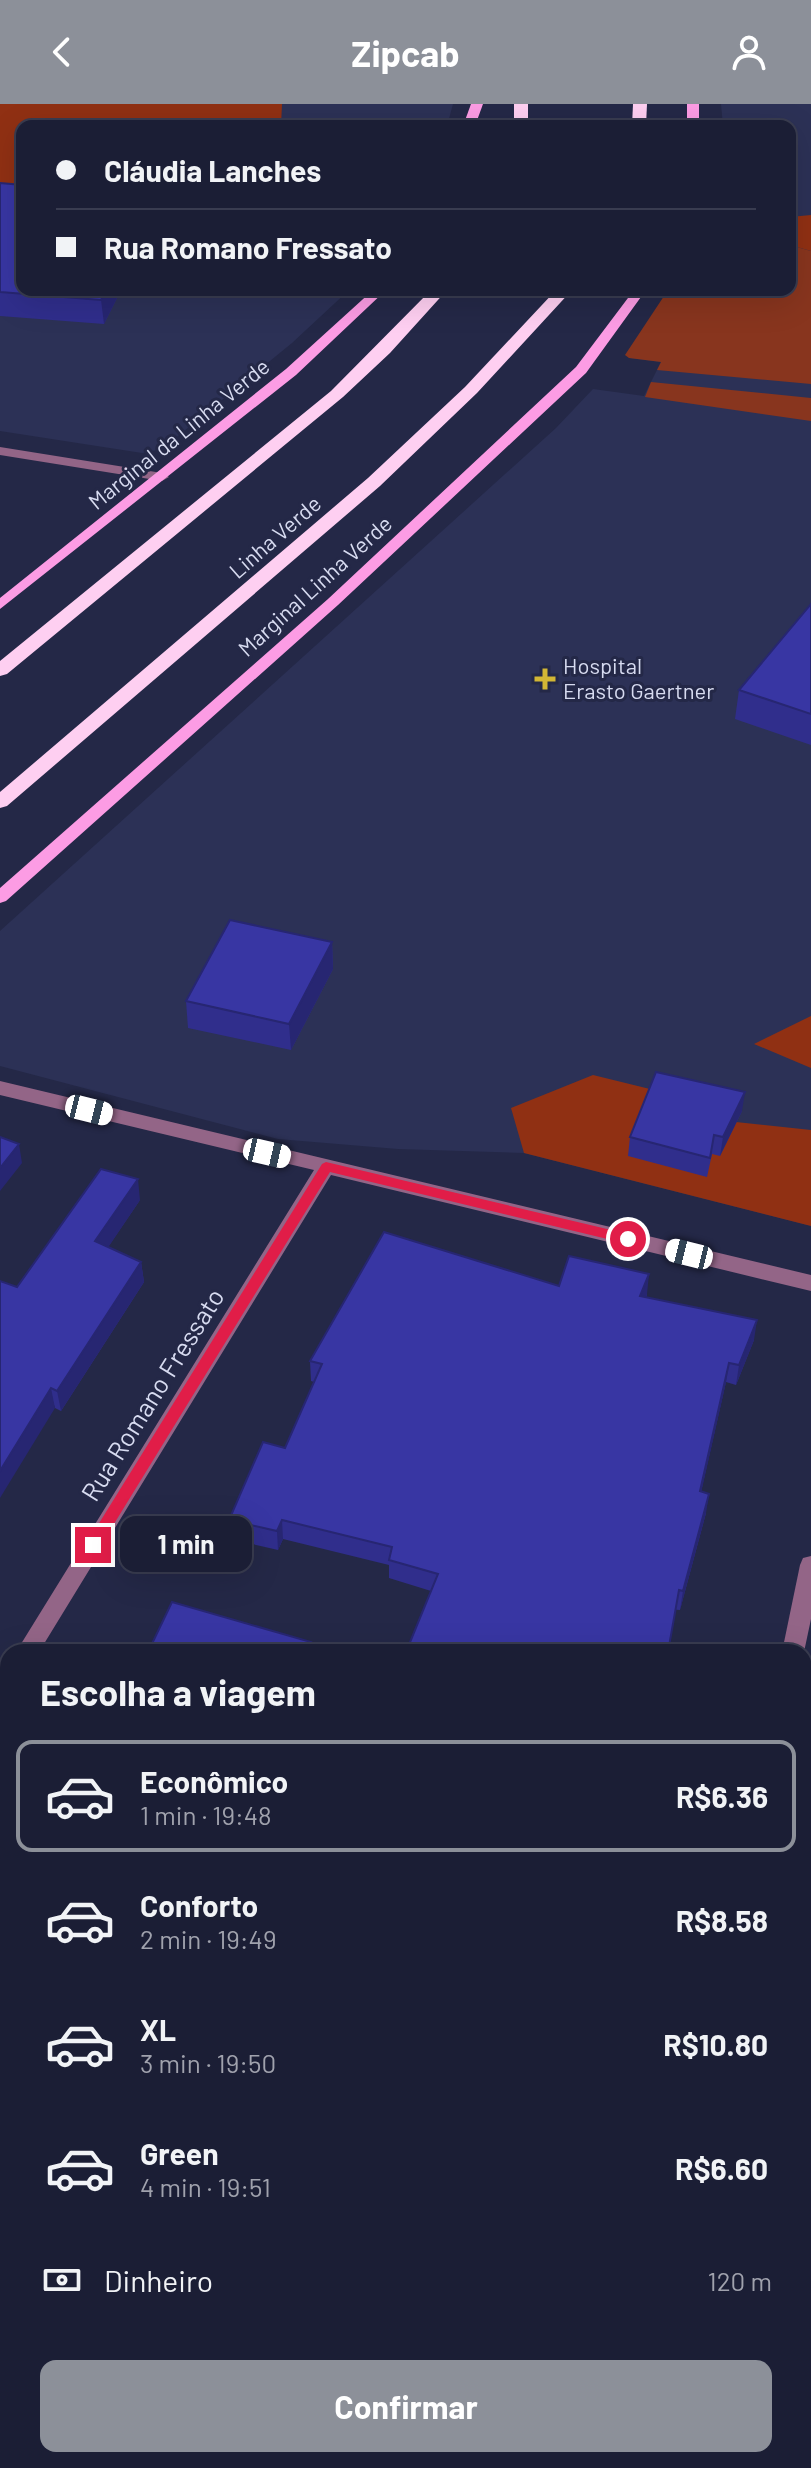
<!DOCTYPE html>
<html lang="pt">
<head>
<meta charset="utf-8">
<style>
  body { margin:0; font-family:Barlow,sans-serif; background:#24273d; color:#f1f3f6; height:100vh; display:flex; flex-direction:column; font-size:30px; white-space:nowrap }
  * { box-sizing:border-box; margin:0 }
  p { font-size:26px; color:#a0a2ad }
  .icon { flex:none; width:44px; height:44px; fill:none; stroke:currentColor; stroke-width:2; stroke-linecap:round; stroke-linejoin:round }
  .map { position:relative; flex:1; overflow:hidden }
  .side { position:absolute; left:0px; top:1540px; width:812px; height:824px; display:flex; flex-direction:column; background:#1b1e35; border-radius:24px 24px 0 0; box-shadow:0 8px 32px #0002,0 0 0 2px #393c50 }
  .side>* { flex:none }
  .hud { position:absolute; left:16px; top:16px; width:780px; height:176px; border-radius:16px; box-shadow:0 8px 32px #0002,0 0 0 2px #393c50; display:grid; align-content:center; height:176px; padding:0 40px; background:#1b1e35 }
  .end { position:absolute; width:36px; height:36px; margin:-18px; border:10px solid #e11d48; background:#fff; box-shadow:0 0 0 4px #fff }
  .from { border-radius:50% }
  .bubble { position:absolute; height:56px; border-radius:16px; background:#1b1e35; box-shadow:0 8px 32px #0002,0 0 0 2px #393c50; font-size:26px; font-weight:700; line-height:56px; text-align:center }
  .car { position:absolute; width:24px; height:48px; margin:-24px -12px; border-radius:10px; box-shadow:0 0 6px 2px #0007; background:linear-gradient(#fff 24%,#345 0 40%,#fff 0 76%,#345 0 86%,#fff 0) }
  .hud b { display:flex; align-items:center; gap:28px; height:76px; font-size:30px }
  .hud b+b { border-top:2px solid #393c50 }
  .hud i { width:20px; height:20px; background:#f1f3f6 }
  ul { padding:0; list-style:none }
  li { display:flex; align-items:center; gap:24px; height:112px; margin:0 16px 12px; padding:0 24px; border:4px solid transparent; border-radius:16px }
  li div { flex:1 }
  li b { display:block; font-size:30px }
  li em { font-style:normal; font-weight:700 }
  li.on { border-color:#8c9099 }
  li>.icon { width:72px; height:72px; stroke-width:1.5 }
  h2 { padding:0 40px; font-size:36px; line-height:96px }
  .pay { display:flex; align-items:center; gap:20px; height:88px; padding:0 40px; font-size:30px }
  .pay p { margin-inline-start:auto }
  .action { display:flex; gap:16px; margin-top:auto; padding:16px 40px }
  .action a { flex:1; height:92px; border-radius:16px; background:#8c9099; color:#fff; font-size:32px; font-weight:700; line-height:92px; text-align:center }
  header { display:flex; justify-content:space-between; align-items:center; height:104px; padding:0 40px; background:#8c9099; color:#fff; font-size:36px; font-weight:700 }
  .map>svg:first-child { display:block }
</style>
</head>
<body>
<header><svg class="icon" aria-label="back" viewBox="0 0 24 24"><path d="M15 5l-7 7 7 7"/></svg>Zipcab<svg class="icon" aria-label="person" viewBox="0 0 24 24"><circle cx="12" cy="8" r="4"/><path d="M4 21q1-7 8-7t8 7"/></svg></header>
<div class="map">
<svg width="811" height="2364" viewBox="0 0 811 2364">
  <rect width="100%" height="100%" fill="#242847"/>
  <g fill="#2c3156">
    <path d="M0 0H453L447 22H22V186H349L292 239 162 345 142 349 0 327Z"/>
    <path d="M721 0H811V1122L524 1049 398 1045 278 1035 0 962V827L556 324 593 285 644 292 661 258 629 254 790 186V22H723Z"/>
  </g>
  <g fill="#88351e">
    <path d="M790 141 811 147V280L657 266 661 258 629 254 625 251 668 186H790Z"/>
    <path d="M651 278 811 294V317L645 293Z"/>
  </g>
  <g fill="#903013">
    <path d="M0 0H282L281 22H22V99L0 98Z"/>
    <path d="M811 111V147L790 141V113Z"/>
    <path d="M811 912V964L754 940Z"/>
    <path d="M593 971 654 986 708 1015 811 1026V1122L524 1049 511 1004Z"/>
  </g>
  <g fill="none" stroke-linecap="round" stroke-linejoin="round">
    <g fill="#936587" fill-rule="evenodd">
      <path d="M0 343 162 369 169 373 162 377 0 351Z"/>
      <path d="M0 977 811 1171V1187L331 1071 39 1548H16L314 1066 0 991Z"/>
      <path d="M811 1452V1515L804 1548H782L800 1461 803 1454Z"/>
      <path d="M8 1569V1599L0 1602V1572Z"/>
      <path d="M0 1889 8 1892V1916L0 1913Z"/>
      <path d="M804 2128 811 2130V2158L804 2156Z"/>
      <path d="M608 2356H636L634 2364H606Z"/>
    </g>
    <g fill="#fc9ce4" fill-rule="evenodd">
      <path d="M471 0H483L475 22H463Z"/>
      <rect x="687" y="0" width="12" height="22"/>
      <path d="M373 186H386L296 271 0 505V494L286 265Z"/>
      <path d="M634 186H646L586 269 338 501 6 797 0 799V784L328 495 576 263Z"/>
    </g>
    <g fill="#fecff1" fill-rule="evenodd">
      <rect x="514" y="0" width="14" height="22"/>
      <path d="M633 0H647L646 22H632Z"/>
      <path d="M431 186H447L390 249 343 293 7 570 0 572V557L331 287Z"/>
      <path d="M556 186H572L477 289 380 382 7 702 0 704V688L368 374 465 283Z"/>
    </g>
  </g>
  <g fill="#302e8c">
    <path d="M0 79 121 186 104 220 0 212Z"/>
    <path d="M811 500V641L735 615 739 586Z"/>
    <path d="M332 838 333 865 291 946 188 924 186 897Z"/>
    <path d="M742 1007 720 1052 712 1050 707 1073 628 1052 630 1033Z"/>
    <path d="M140 1096 108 1143 141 1158 144 1178 61 1307 55 1304 17 1183Z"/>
    <path d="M559 1182 647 1190 646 1194 754 1236 736 1281 726 1278 701 1388 706 1409 680 1506 431 1487 389 1474V1461L283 1435 278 1446 231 1435 229 1416 285 1344 314 1278 311 1277 310 1257Z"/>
    <path d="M8 2084V2257L0 2254V2106Z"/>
  </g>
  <g fill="#272672">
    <path d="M106 186H121L104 220 101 196Z"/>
    <path d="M332 838 333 865 291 946 289 920Z"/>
    <path d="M745 988 742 1007 720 1052 723 1033Z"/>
    <path d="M19 1040 22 1059 0 1087V1064Z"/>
    <path d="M138 1075 140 1096 99 1157 95 1137Z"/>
    <path d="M141 1158 144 1178 61 1307 57 1287Z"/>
    <path d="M649 1170 647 1190 638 1212 640 1192Z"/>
    <path d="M757 1216 754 1236 736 1281 739 1261Z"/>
    <path d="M729 1259 726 1278 697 1407 700 1387Z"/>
    <path d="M51 1284 55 1304 0 1394V1367Z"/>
    <path d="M709 1390 706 1409 680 1506 683 1487Z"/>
    <path d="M282 1416 283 1435 278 1446 277 1427Z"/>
    <path d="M27 2356H38L35 2364H24Z"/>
  </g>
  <g fill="#3836a3" stroke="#272672" stroke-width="2">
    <path d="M0 79 22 81V186H106L101 196 0 188Z"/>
    <path d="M811 500V610L739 586Z"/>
    <path d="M230 816 332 838 289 920 186 897Z"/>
    <path d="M656 968 745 988 723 1033 714 1031 710 1054 630 1033Z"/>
    <path d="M0 1033 19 1040 0 1064Z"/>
    <path d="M101 1065 138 1075 95 1137 141 1158 57 1287 51 1284 0 1367V1177L17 1183Z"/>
    <path d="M384 1128 559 1182 569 1152 649 1170 640 1192 757 1216 739 1261 729 1259 700 1387 709 1390 683 1487 679 1486 668 1548H406L438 1470 389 1456 392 1443 282 1416 277 1427 229 1416 263 1338 285 1344 322 1260 310 1257Z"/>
    <path d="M172 1498 311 1538 308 1543 330 1548H148Z"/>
    <path d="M8 2084V2246L0 2243V2106Z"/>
    <path d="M8 2304V2356H27L24 2364H0V2326Z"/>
    <path d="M196 2356H462L459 2364H194Z"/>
  </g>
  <path fill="#e11d48" d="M326 1058 628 1130 635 1135 628 1140 330 1068 98 1446H88V1437L322 1060Z"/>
  <path fill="#d2b635" stroke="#242847" stroke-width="3" d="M541 563h8v8h8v8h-8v8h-8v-8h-8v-8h8z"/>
  <g text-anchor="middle" stroke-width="6" stroke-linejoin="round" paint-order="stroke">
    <g font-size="22" fill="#d7dbf0" stroke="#242847">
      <text transform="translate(179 330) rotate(-39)" y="8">Marginal da Linha Verde</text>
      <text transform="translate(275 433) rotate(-41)" y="8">Linha Verde</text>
      <text transform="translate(315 482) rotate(-42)" y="8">Marginal Linha Verde</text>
    </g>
    <g font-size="22" fill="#d7dbf0" stroke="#242847" text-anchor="start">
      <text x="563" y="570">Hospital<tspan x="563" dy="25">Erasto Gaertner</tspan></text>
    </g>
    <g font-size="26" fill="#d7dbf0" stroke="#242847">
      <text transform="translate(153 1291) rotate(-58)" y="9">Rua Romano Fressato</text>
    </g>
  </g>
</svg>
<i class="end from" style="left:628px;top:1135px"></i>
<i class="end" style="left:93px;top:1441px"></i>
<div class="bubble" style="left:120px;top:1412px;width:132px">1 min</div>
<i class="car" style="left:89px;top:1006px;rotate:104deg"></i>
<i class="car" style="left:267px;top:1049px;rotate:103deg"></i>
<i class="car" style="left:689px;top:1150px;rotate:284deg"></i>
<div class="hud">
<b><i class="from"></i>Cláudia Lanches</b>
<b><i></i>Rua Romano Fressato</b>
</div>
<section class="side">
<h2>Escolha a viagem</h2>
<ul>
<li class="on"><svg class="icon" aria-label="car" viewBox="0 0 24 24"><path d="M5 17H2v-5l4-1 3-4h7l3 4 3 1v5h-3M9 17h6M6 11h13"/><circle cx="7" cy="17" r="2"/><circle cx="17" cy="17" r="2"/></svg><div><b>Econômico</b><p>1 min · 19:48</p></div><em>R$6.36</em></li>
<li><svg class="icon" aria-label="car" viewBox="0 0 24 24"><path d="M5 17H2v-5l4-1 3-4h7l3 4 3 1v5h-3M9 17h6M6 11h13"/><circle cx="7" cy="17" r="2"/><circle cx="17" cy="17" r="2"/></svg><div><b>Conforto</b><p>2 min · 19:49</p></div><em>R$8.58</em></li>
<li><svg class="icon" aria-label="car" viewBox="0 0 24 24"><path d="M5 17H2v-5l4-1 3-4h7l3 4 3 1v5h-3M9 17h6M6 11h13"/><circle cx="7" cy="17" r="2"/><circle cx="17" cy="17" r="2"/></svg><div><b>XL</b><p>3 min · 19:50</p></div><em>R$10.80</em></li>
<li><svg class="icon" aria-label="car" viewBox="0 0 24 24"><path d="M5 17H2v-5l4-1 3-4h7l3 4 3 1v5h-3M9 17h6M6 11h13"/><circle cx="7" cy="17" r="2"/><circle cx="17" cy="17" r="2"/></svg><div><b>Green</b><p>4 min · 19:51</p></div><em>R$6.60</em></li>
</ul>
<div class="pay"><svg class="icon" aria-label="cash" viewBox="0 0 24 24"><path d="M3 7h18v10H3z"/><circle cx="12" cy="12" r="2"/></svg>Dinheiro<p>120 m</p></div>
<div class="action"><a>Confirmar</a></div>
</section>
</div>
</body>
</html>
